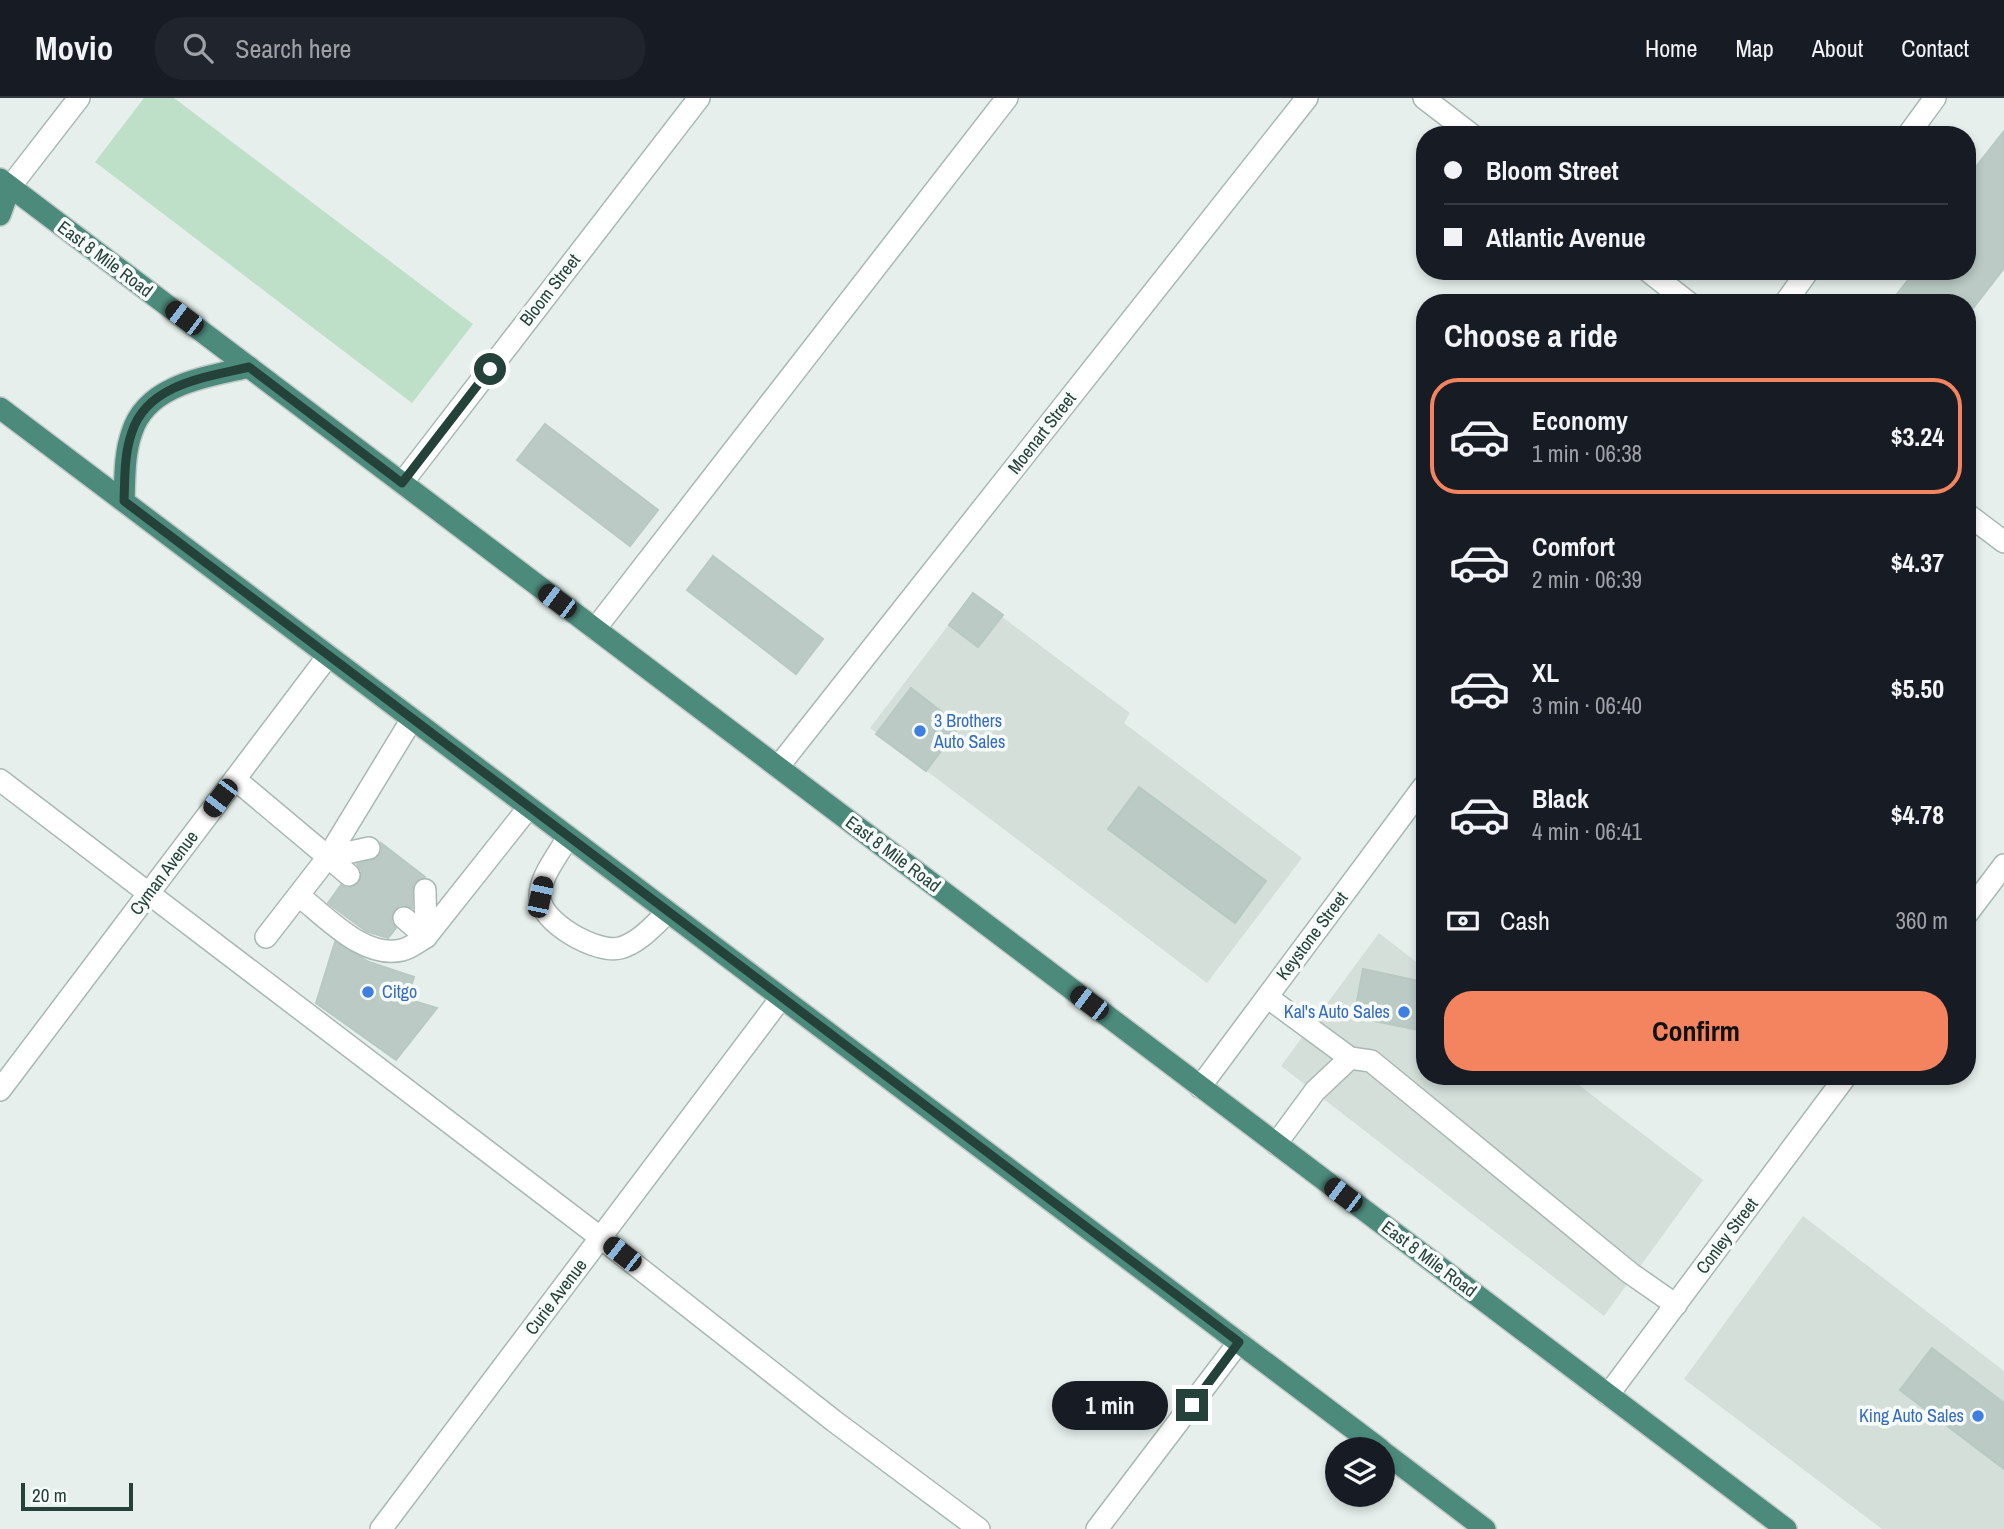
<!DOCTYPE html>
<html lang="en">
<head>
<meta charset="utf-8">
<style>
  body { margin:0; font-family:"Archivo Narrow",sans-serif; background:#20242c; color:#f1f3f6; height:100vh; display:flex; flex-direction:column; font-size:26px; white-space:nowrap }
  * { box-sizing:border-box; margin:0 }
  p { font-size:23px; color:#9ea1a6 }
  .icon { flex:none; width:38px; height:38px; fill:none; stroke:currentColor; stroke-width:2; stroke-linecap:round; stroke-linejoin:round }
  .map { position:relative; flex:1; overflow:hidden }
  .details { position:absolute; left:1416px; top:196px; width:560px; height:791px; display:flex; flex-direction:column; background:#171b24; border-radius:28px; box-shadow:0 4px 10px #0003 }
  .details>* { flex:none }
  .top-card { position:absolute; left:1416px; top:28px; width:560px; height:154px; border-radius:28px; box-shadow:0 4px 10px #0003; display:grid; align-content:center; height:154px; padding:0 28px; background:#171b24 }
  .buttons { position:absolute; left:1325px; top:1339px; display:grid; gap:14px }
  .buttons a { display:grid; place-items:center; width:70px; height:70px; border-radius:50%; background:#171b24; box-shadow:0 4px 10px #0003; font-size:35px }
  .scale { position:absolute; left:21px; bottom:18px; width:112px; box-sizing:border-box; padding-left:7px; border:4px solid #24423a; border-top:0; font-size:19px; line-height:24px; white-space:nowrap; color:#24423a; -webkit-text-stroke:5px #f7fbf9; paint-order:stroke }
  .end { position:absolute; width:32px; height:32px; margin:-16px; border:9px solid #24423a; background:#fff; box-shadow:0 0 0 4px #fff }
  .from { border-radius:50% }
  .bubble { position:absolute; height:49px; border-radius:24px; background:#171b24; box-shadow:0 4px 10px #0003; font-size:23px; font-weight:700; line-height:49px; text-align:center }
  .car { position:absolute; width:21px; height:42px; margin:-21px -10px; border-radius:9px; box-shadow:0 0 5px 2px #0007; background:linear-gradient(#222 24%,#8ab4d8 0 40%,#222 0 76%,#8ab4d8 0 86%,#222 0) }
  .top-card b { display:flex; align-items:center; gap:24px; height:66px; font-size:26px }
  .top-card b+b { border-top:2px solid #363941 }
  .top-card i { width:18px; height:18px; background:#f1f3f6 }
  ul { padding:0; list-style:none }
  li { display:flex; align-items:center; gap:21px; height:116px; margin:0 14px 10px; padding:0 14px; border:4px solid transparent; border-radius:28px }
  li div { flex:1 }
  li b { display:block; font-size:26px }
  li em { font-style:normal; font-weight:700 }
  li.current { border-color:#f4845f }
  li>.icon { width:63px; height:63px; stroke-width:1.5 }
  h2 { padding:0 28px; font-size:32px; line-height:84px }
  .pay { display:flex; align-items:center; gap:18px; height:77px; padding:0 28px; font-size:26px }
  .pay p { margin-inline-start:auto }
  .cta { display:flex; gap:14px; margin-top:auto; padding:14px 28px }
  .cta a { flex:1; height:80px; border-radius:28px; background:#f4845f; color:#111; font-size:28px; font-weight:700; line-height:80px; text-align:center }
  header { display:flex; align-items:center; gap:42px; box-sizing:border-box; height:98px; padding:0 35px; background:#171b24; border-bottom:2px solid #363941 }
  header strong { font-size:33px }
  nav { display:flex; gap:38px; margin-inline-start:auto; font-size:24px }
  .search { width:490px; height:63px; background:#20242c; display:flex; align-items:center; gap:18px; box-sizing:border-box; padding:0 24px; border-radius:28px; color:#9ea1a6; font-size:26px }
  .map>svg:first-child { display:block }
</style>
</head>
<body>
<header>
<strong>Movio</strong>
<div class="search"><svg class="icon" aria-label="search" viewBox="0 0 24 24"><circle cx="10" cy="10" r="6"/><path d="M15 15l6 6"/></svg>Search here</div>
<nav><a>Home</a><a>Map</a><a>About</a><a>Contact</a></nav>
</header>
<div class="map">
<svg width="2004" height="1431" viewBox="0 0 2004 1431">
  <rect width="100%" height="100%" fill="#e6efeb"/>
  <g fill="#d4dfda">
    <path d="M972 496 1130 615 1124 625 1302 760 1207 885 870 630Z"/>
    <path d="M1379 835 1424 870V978H1567L1703 1082 1604 1218 1281 968Z"/>
    <path d="M1803 1118 2004 1273V1431H1882L1684 1281Z"/>
  </g>
  <path fill="#bfe0c8" d="M144 0H174L473 226 412 305 95 64Z"/>
  <g fill="#bbcac4" stroke="#b8c9c2" stroke-width="2">
    <path d="M2004 33V170L1967 218V205H1890L1915 173H1967V80Z"/>
    <path d="M545 326 658 412 630 448 517 362Z"/>
    <path d="M713 458 823 541 796 576 687 492Z"/>
    <path d="M973 495 1003 517 978 549 949 527Z"/>
    <path d="M911 590 960 628 926 673 876 636Z"/>
    <path d="M1139 689 1266 783 1235 825 1108 731Z"/>
    <path d="M381 745 425 779 413 786 412 810 400 807 394 812 391 824 396 830 388 840 366 833 328 805 341 787 347 790 358 786 362 773 357 766 377 760 382 753Z"/>
    <path d="M335 844 369 864 414 879 407 901 437 910 396 962 316 905Z"/>
    <path d="M1363 871 1424 884V933L1354 919Z"/>
    <path d="M1932 1250 2004 1305V1371L1900 1292Z"/>
  </g>
  <g fill="none" stroke-linecap="round" stroke-linejoin="round">
    <defs>
      <g id="service">
        <path d="M595 531 1007 0"/>
        <path d="M235 681 328 759 369 750"/>
        <path d="M0 682 601 1140 834 1323 979 1431"/>
        <path d="M568 739C559 756 540 778 540 798 539 824 597 856 620 850 639 845 654 827 668 814"/>
        <path d="M328 759 349 777"/>
        <path d="M425 792 426 839"/>
        <path d="M299 798C327 819 363 861 402 852 411 850 419 843 426 839L529 709"/>
        <path d="M404 820 426 839"/>
        <path d="M266 839 328 759 412 621"/>
        <path d="M1267 899 1350 960"/>
        <path d="M1276 1046 1315 993 1350 960 1371 963 1630 1175 1676 1207"/>
      </g>
      <g id="minor">
        <path d="M1424 0 1472 37"/>
        <path d="M1908 37 1935 0"/>
        <path d="M10 89 79 0"/>
        <path d="M1648 173 1689 205"/>
        <path d="M1785 205 1808 173"/>
        <path d="M402 385 699 0"/>
        <path d="M1967 416 2004 444"/>
        <path d="M778 669 1307 0"/>
        <path d="M1967 816 2004 767"/>
        <path d="M1200 989 1424 688"/>
        <path d="M0 992 328 558"/>
        <path d="M1608 1297 1846 978"/>
        <path d="M381 1431 781 900"/>
        <path d="M1097 1431 1239 1244"/>
      </g>
      <g id="trunk">
        <path d="M0 81 1786 1431"/>
        <path d="M0 117 10 89"/>
        <path d="M0 310 1380 1351"/>
        <path d="M124 403C125 380 124 356 132 334 147 286 207 279 249 269"/>
        <path d="M1382 1353 1485 1431"/>
      </g>
    </defs>
    <use href="#service" stroke="#a8b8b2" stroke-width="24"/>
    <use href="#minor" stroke="#a8b8b2" stroke-width="24"/>
    <use href="#trunk" stroke="#c2cac8" stroke-width="24"/>
    <use href="#service" stroke="#fff" stroke-width="21"/>
    <use href="#minor" stroke="#fff" stroke-width="21"/>
    <use href="#trunk" stroke="#4c8a7c" stroke-width="21"/>
  </g>
  <g fill="none" stroke-linecap="round" stroke-linejoin="round">
    <path stroke="#24423a" stroke-width="9" d="M490 271 402 385 249 269C207 279 147 286 132 334 124 356 125 380 124 403L1239 1244 1192 1307"/>
  </g>
  <g fill="#3f7fe0" stroke="#f7fbf9" stroke-width="2.5">
    <circle cx="920" cy="633" r="7"/>
    <circle cx="368" cy="894" r="7"/>
    <circle cx="1404" cy="914" r="7"/>
    <circle cx="1978" cy="1318" r="7"/>
  </g>
  <g text-anchor="middle" stroke-width="7" stroke-linejoin="round" paint-order="stroke">
    <g font-size="18" fill="#24423a" stroke="#f7fbf9">
      <text transform="translate(105 161) rotate(37)" y="6">East 8 Mile Road</text>
      <text transform="translate(550 192) rotate(-52)" y="6">Bloom Street</text>
      <text transform="translate(1042 335) rotate(-52)" y="6">Moenart Street</text>
      <text transform="translate(893 756) rotate(37)" y="6">East 8 Mile Road</text>
      <text transform="translate(164 775) rotate(-53)" y="6">Cyman Avenue</text>
      <text transform="translate(1312 838) rotate(-53)" y="6">Keystone Street</text>
      <text transform="translate(1727 1138) rotate(-53)" y="6">Conley Street</text>
      <text transform="translate(1429 1161) rotate(37)" y="6">East 8 Mile Road</text>
      <text transform="translate(556 1199) rotate(-53)" y="6">Curie Avenue</text>
    </g>
    <g font-size="18" fill="#366cbe" stroke="#f7fbf9" text-anchor="start">
      <text x="934" y="629">3 Brothers<tspan x="934" dy="21">Auto Sales</tspan></text>
      <text x="382" y="900">Citgo</text>
      <text x="1390" y="920" text-anchor="end">Kal's Auto Sales</text>
      <text x="1964" y="1324" text-anchor="end">King Auto Sales</text>
    </g>
  </g>
</svg>
<div class="buttons">
<a><svg class="icon" aria-label="layers" viewBox="0 0 24 24"><path d="M12 4l9 5-9 5-9-5zM3 14l9 5 9-5"/></svg></a>
</div>
<div class="scale">20 m</div>
<i class="end from" style="left:490px;top:271px"></i>
<i class="end" style="left:1192px;top:1307px"></i>
<div class="bubble" style="left:1052px;top:1283px;width:116px">1 min</div>
<i class="car" style="left:184px;top:220px;rotate:307deg"></i>
<i class="car" style="left:557px;top:503px;rotate:307deg"></i>
<i class="car" style="left:220px;top:700px;rotate:217deg"></i>
<i class="car" style="left:540px;top:799px;rotate:12deg"></i>
<i class="car" style="left:1089px;top:905px;rotate:307deg"></i>
<i class="car" style="left:1343px;top:1097px;rotate:307deg"></i>
<i class="car" style="left:622px;top:1156px;rotate:308deg"></i>
<div class="top-card">
<b><i class="from"></i>Bloom Street</b>
<b><i></i>Atlantic Avenue</b>
</div>
<section class="details">
<h2>Choose a ride</h2>
<ul>
<li class="current"><svg class="icon" aria-label="car" viewBox="0 0 24 24"><path d="M5 17H2v-5l4-1 3-4h7l3 4 3 1v5h-3M9 17h6M6 11h13"/><circle cx="7" cy="17" r="2"/><circle cx="17" cy="17" r="2"/></svg><div><b>Economy</b><p>1 min · 06:38</p></div><em>$3.24</em></li>
<li><svg class="icon" aria-label="car" viewBox="0 0 24 24"><path d="M5 17H2v-5l4-1 3-4h7l3 4 3 1v5h-3M9 17h6M6 11h13"/><circle cx="7" cy="17" r="2"/><circle cx="17" cy="17" r="2"/></svg><div><b>Comfort</b><p>2 min · 06:39</p></div><em>$4.37</em></li>
<li><svg class="icon" aria-label="car" viewBox="0 0 24 24"><path d="M5 17H2v-5l4-1 3-4h7l3 4 3 1v5h-3M9 17h6M6 11h13"/><circle cx="7" cy="17" r="2"/><circle cx="17" cy="17" r="2"/></svg><div><b>XL</b><p>3 min · 06:40</p></div><em>$5.50</em></li>
<li><svg class="icon" aria-label="car" viewBox="0 0 24 24"><path d="M5 17H2v-5l4-1 3-4h7l3 4 3 1v5h-3M9 17h6M6 11h13"/><circle cx="7" cy="17" r="2"/><circle cx="17" cy="17" r="2"/></svg><div><b>Black</b><p>4 min · 06:41</p></div><em>$4.78</em></li>
</ul>
<div class="pay"><svg class="icon" aria-label="cash" viewBox="0 0 24 24"><path d="M3 7h18v10H3z"/><circle cx="12" cy="12" r="2"/></svg>Cash<p>360 m</p></div>
<div class="cta"><a>Confirm</a></div>
</section>
</div>
</body>
</html>
